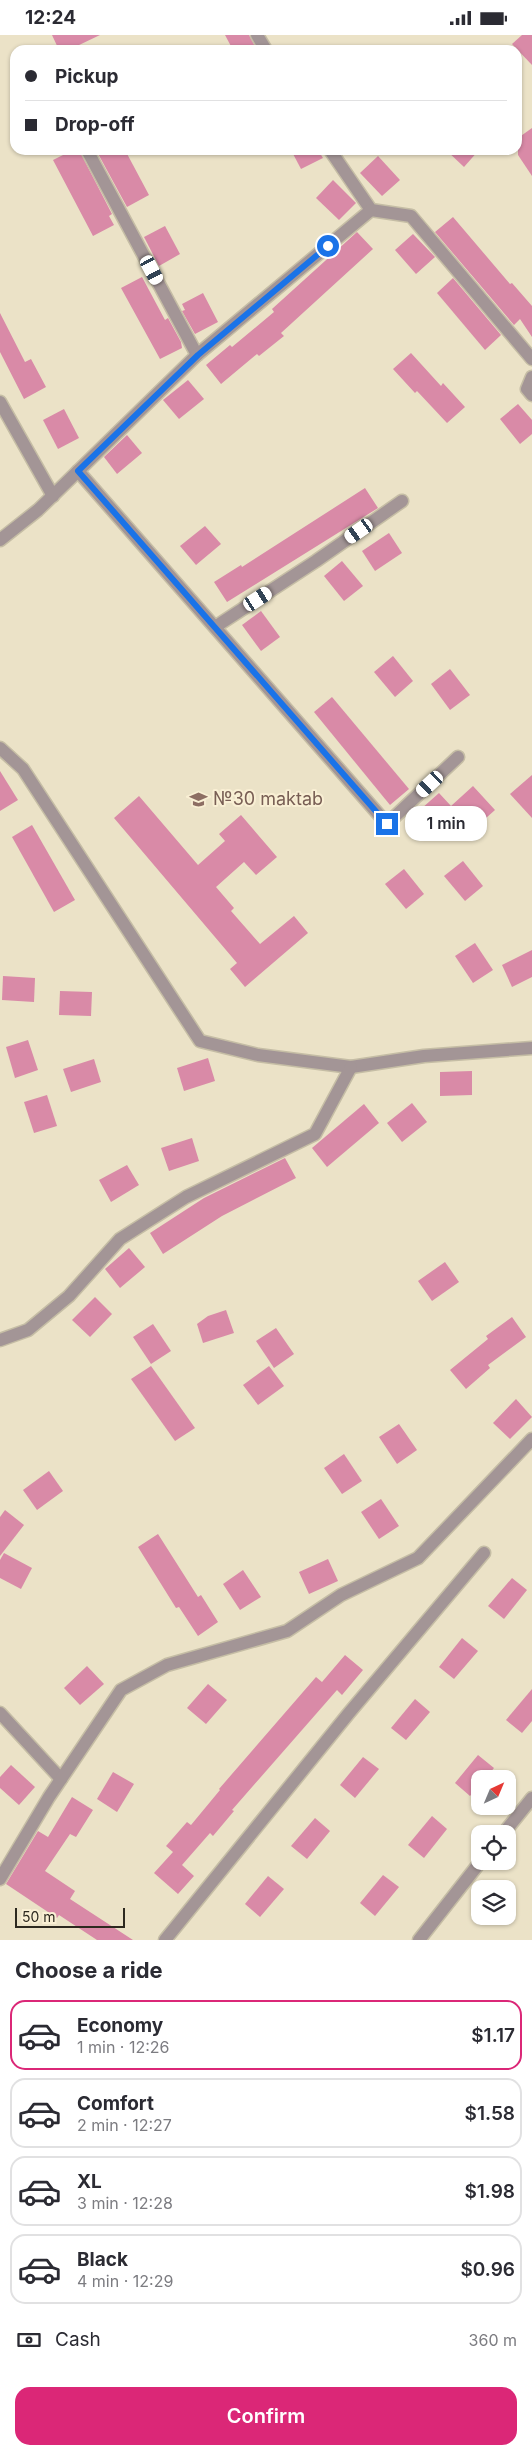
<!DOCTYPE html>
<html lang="en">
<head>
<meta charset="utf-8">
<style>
  body { margin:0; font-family:Inter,sans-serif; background:#f7f7f7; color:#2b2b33; height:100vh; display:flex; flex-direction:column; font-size:19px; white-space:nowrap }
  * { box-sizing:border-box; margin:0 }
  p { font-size:16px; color:#7c7c81 }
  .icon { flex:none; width:28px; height:28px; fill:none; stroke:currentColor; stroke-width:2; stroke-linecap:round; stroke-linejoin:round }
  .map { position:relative; height:1905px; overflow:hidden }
  .sheet { display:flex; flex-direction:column; background:#fff; flex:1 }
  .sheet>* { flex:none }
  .top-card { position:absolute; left:10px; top:10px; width:512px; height:110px; border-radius:15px; box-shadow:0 1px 4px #0004; display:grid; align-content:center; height:110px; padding:0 15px; background:#fff }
  .needle { width:32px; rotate:44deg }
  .fabs { position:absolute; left:471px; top:1735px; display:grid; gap:10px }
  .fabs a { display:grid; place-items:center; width:45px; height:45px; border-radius:10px; background:#fff; box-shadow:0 1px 4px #0004; font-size:25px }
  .scale { position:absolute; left:15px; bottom:12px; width:110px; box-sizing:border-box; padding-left:5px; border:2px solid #2d291f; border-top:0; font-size:14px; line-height:18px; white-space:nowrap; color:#2d291f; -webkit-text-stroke:4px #f9efd4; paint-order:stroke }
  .end { position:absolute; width:22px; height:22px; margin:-11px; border:6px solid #1a73e8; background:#fff; box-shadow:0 0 0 2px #fff }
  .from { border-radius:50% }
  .bubble { position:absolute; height:35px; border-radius:15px; background:#fff; box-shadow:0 1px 4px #0004; font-size:16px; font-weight:600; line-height:35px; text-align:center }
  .car { position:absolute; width:15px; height:30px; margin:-15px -8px; border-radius:6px; box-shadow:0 0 4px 1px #0007; background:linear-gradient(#fff 24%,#345 0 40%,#fff 0 76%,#345 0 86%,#fff 0) }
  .top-card b { display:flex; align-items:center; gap:18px; height:48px; font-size:19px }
  .top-card b+b { border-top:1px solid #e1e1e2 }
  .top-card i { width:12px; height:12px; background:#2b2b33 }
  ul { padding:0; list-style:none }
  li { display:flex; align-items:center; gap:15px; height:70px; margin:0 10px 8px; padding:0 5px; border:2px solid #e1e1e2; border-radius:15px }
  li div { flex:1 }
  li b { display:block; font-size:19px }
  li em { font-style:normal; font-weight:600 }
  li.active { border-color:#db2777 }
  li>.icon { width:45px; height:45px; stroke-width:1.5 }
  h2 { padding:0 15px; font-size:22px; line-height:60px }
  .pay { display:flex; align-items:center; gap:12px; height:55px; padding:0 15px; font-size:19px }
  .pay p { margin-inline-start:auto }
  .button { display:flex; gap:10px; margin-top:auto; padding:10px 15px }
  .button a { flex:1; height:58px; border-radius:15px; background:#db2777; color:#fff; font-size:20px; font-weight:600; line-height:58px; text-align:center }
  .status { display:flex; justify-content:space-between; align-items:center; height:35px; padding:0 25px; background:#fff; direction:ltr }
  .status svg { height:14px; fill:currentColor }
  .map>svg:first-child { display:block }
</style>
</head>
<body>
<div class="status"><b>12:24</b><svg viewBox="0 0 49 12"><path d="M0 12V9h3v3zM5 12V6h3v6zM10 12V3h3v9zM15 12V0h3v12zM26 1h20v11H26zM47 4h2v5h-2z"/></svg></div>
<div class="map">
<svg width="532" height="1905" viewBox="0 0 532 1905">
  <rect width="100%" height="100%" fill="#ebe2c7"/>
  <g fill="#d98aa7">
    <path d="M52 0H100L77 11 79 15H59Z"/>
    <path d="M225 0H249L257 15H233Z"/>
    <path d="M522 0H532V30L512 9Z"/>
    <path d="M532 93V141L518 120V103Z"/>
    <path d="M73 115H79L112 179 109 181 114 190 93 201 53 125Z"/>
    <path d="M96 115H125L149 160 127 172Z"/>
    <path d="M291 115H318L323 123 301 134Z"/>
    <path d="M446 115H479L464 132Z"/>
    <path d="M378 121 400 145 382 161 360 138Z"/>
    <path d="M333 145 356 168 339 185 316 163Z"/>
    <path d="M453 182 510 249 512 248 532 271V302L520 284 514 290 435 197Z"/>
    <path d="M165 191 180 219 159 231 144 202Z"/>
    <path d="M357 197 373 214 281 298 284 301 259 321 257 319 221 349 206 330 230 310 232 312 274 277 272 274Z"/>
    <path d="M413 199 435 222 416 239 395 215Z"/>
    <path d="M142 242 165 285 168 283 181 307 182 313 160 324 121 253Z"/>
    <path d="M453 243 501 300 485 315 437 258Z"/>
    <path d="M203 258 218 287 195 299 182 276 185 275 182 269Z"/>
    <path d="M0 278 25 327 31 324 46 352 24 364 0 317Z"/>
    <path d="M411 318 441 351 443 348 465 372 447 388 417 356 415 358 393 334Z"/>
    <path d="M188 345 204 364 179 384 163 365Z"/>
    <path d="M518 369 532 385V399L520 409 500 384Z"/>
    <path d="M64 374 79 403 58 414 43 385Z"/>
    <path d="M127 400 142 418 117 439 104 422Z"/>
    <path d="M365 453 378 473 227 567 214 547 241 530 242 532Z"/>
    <path d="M205 491 221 509 196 530 180 511Z"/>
    <path d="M389 498 402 518 375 536 362 516Z"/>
    <path d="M342 526 363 551 344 566 324 541Z"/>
    <path d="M261 576 280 602 261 616 242 590Z"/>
    <path d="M393 621 413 646 395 662 374 637Z"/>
    <path d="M450 634 470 660 450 675 431 649Z"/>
    <path d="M332 662 409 754 390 770 314 677Z"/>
    <path d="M0 736 18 765 0 776Z"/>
    <path d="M532 740V783L510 759Z"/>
    <path d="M473 751 495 775 477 791 465 778 443 798 421 774 439 758 451 771Z"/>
    <path d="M139 761 198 830 225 806 219 799 241 780 277 822 256 840 244 827 216 852 234 873 231 876 260 909 294 881 308 898 245 952 230 934 237 928 114 783Z"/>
    <path d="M32 790 75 865 54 877 12 802Z"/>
    <path d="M463 826 483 851 465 866 444 841Z"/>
    <path d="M404 834 424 859 406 874 385 849Z"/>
    <path d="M475 908 493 935 473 948 455 921Z"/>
    <path d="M532 915V942L512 952 502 930Z"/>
    <path d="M3 941 35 943 34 967 2 965Z"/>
    <path d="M60 956 92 957 91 981 59 980Z"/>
    <path d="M28 1005 38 1035 15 1043 6 1012Z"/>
    <path d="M208 1023 215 1046 184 1056 177 1033Z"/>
    <path d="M94 1024 101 1047 71 1057 63 1034Z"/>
    <path d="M472 1036V1060L440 1061V1037Z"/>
    <path d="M47 1060 57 1091 34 1098 24 1067Z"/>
    <path d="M412 1068 427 1087 402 1107 387 1088Z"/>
    <path d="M364 1069 379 1088 327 1132 312 1113Z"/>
    <path d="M192 1103 199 1126 169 1136 161 1113Z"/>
    <path d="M285 1123 296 1143 222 1181 163 1219 150 1198 204 1163Z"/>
    <path d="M127 1130 139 1150 111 1167 99 1145Z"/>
    <path d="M129 1213 145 1232 120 1253 105 1234Z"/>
    <path d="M445 1227 459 1247 432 1266 418 1246Z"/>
    <path d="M95 1262 112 1279 90 1302 72 1285Z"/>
    <path d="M226 1275 234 1298 203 1308 197 1289 208 1281Z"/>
    <path d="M512 1282 526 1302 488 1330 490 1333 466 1354 450 1335 488 1304 486 1301Z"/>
    <path d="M153 1289 171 1316 151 1329 133 1302Z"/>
    <path d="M276 1293 294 1319 274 1333 256 1306Z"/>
    <path d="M151 1331 195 1393 175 1406 131 1344Z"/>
    <path d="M269 1331 284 1351 258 1370 243 1350Z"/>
    <path d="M516 1364 532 1382 510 1404 493 1388Z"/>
    <path d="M399 1389 417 1415 397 1429 379 1402Z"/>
    <path d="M344 1419 362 1446 342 1459 324 1433Z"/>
    <path d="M49 1436 63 1456 37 1475 23 1455Z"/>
    <path d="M381 1464 399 1491 379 1504 361 1477Z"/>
    <path d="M5 1475 24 1490 0 1521V1482Z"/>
    <path d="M158 1499 198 1562 201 1560 218 1587 198 1601 179 1572 176 1573 138 1512Z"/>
    <path d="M4 1518 32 1533 21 1554 0 1543V1525Z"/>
    <path d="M328 1524 338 1546 309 1559 299 1537Z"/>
    <path d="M243 1535 261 1562 240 1575 223 1549Z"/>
    <path d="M512 1543 527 1555 504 1584 488 1571Z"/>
    <path d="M462 1603 478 1616 454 1644 439 1632Z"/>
    <path d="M345 1620 363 1635 342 1660 337 1655 232 1775 234 1776 213 1801 210 1798 182 1830 194 1841 178 1859 154 1838 173 1817 166 1811 187 1787 191 1790 220 1755 219 1754 316 1642 322 1647Z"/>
    <path d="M87 1631 104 1649 80 1670 64 1653Z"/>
    <path d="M208 1649 227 1665 206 1689 187 1673Z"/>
    <path d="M532 1654V1686L522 1698 506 1685Z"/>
    <path d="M415 1664 430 1677 406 1705 391 1693Z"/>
    <path d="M478 1720 494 1733 485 1744H480V1749L470 1761 455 1748Z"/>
    <path d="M363 1722 379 1734 355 1763 340 1750Z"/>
    <path d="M11 1730 35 1752 19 1770 0 1753V1742Z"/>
    <path d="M113 1737 134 1749 117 1777 97 1764Z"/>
    <path d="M72 1762 93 1775 76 1802 70 1799 45 1836 75 1856 70 1864 133 1905H97L59 1880 57 1883 6 1849 38 1796 48 1802Z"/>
    <path d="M432 1781 447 1794 424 1823 408 1810Z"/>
    <path d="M315 1783 330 1796 307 1824 291 1811Z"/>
    <path d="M383 1840 399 1852 375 1881 360 1868Z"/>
    <path d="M268 1841 284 1854 260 1882 245 1869Z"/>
  </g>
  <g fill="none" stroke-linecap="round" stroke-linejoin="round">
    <defs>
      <g id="street">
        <path d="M257 0 266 15"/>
        <path d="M87 115 197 320"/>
        <path d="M330 115 371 175 411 181 532 324"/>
        <path d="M532 342 527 354 532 360"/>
        <path d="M0 367 53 461"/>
        <path d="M78 436 387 789 458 722"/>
        <path d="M0 505 38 475 197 320 371 175"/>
        <path d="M215 592 316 526 402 466"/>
        <path d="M0 713 23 734 200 1006 258 1020 351 1032 424 1021 532 1013"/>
        <path d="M0 1305 28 1295 69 1261 120 1204 186 1162 315 1099 351 1032"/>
        <path d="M0 1678 61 1744"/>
        <path d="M503 1799 532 1763"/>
        <path d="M0 1844 49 1762 121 1655 167 1630 287 1596 341 1560 418 1523 532 1404"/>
        <path d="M165 1905 349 1678 484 1518"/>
        <path d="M419 1905 481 1826"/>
      </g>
    </defs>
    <use href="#street" stroke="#c5bda5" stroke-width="15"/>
    <use href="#street" stroke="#a39596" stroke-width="12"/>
  </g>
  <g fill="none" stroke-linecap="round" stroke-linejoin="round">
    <path stroke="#1a73e8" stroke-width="6" d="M328 211 198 320 78 436 387 789"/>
  </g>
  <defs>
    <symbol id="school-bare" viewBox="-9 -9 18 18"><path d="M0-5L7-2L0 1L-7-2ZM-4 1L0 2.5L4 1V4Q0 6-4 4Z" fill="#8d6e63" stroke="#f9efd4" stroke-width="2.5" paint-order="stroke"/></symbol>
  </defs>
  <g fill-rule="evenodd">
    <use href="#school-bare" x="186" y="752" width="25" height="25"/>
  </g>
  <g text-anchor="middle" stroke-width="4" stroke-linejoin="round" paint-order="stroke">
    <g font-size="18" fill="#785e54" stroke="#f9efd4" text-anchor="start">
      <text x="213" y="770">№30 maktab</text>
    </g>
  </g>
</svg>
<div class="fabs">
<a><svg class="needle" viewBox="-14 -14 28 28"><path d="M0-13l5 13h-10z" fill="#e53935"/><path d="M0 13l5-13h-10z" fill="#7c7c81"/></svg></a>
<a><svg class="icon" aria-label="locate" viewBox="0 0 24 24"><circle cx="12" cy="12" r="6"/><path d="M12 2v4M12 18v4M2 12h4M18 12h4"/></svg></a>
<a><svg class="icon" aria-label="layers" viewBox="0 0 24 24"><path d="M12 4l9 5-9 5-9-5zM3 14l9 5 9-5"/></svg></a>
</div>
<div class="scale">50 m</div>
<i class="end from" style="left:328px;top:211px"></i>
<i class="end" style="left:387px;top:789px"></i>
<div class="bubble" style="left:405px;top:771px;width:82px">1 min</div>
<i class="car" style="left:152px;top:235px;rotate:152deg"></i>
<i class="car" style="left:359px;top:496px;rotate:235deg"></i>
<i class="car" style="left:258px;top:564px;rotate:57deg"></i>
<i class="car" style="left:430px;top:749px;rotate:227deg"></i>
<div class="top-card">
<b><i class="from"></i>Pickup</b>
<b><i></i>Drop-off</b>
</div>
</div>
<section class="sheet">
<h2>Choose a ride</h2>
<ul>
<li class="active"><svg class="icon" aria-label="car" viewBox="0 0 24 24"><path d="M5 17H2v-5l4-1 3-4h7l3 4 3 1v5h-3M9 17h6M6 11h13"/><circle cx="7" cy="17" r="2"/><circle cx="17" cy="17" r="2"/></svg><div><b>Economy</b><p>1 min · 12:26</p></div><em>$1.17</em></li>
<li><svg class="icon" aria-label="car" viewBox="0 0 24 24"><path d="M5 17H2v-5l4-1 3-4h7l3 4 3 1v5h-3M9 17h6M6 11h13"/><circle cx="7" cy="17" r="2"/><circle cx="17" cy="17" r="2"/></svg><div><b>Comfort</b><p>2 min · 12:27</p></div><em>$1.58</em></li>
<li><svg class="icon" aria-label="car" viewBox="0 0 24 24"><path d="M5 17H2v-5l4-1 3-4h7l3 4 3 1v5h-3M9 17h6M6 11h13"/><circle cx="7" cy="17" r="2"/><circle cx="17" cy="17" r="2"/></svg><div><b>XL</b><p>3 min · 12:28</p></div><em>$1.98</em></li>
<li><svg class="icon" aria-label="car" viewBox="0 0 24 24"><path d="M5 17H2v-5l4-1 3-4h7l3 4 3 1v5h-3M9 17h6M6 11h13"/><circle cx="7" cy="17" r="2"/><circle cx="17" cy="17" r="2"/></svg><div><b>Black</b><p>4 min · 12:29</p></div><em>$0.96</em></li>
</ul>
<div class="pay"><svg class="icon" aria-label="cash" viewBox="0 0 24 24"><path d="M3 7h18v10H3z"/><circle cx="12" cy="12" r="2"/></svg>Cash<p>360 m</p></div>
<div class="button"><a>Confirm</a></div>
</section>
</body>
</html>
